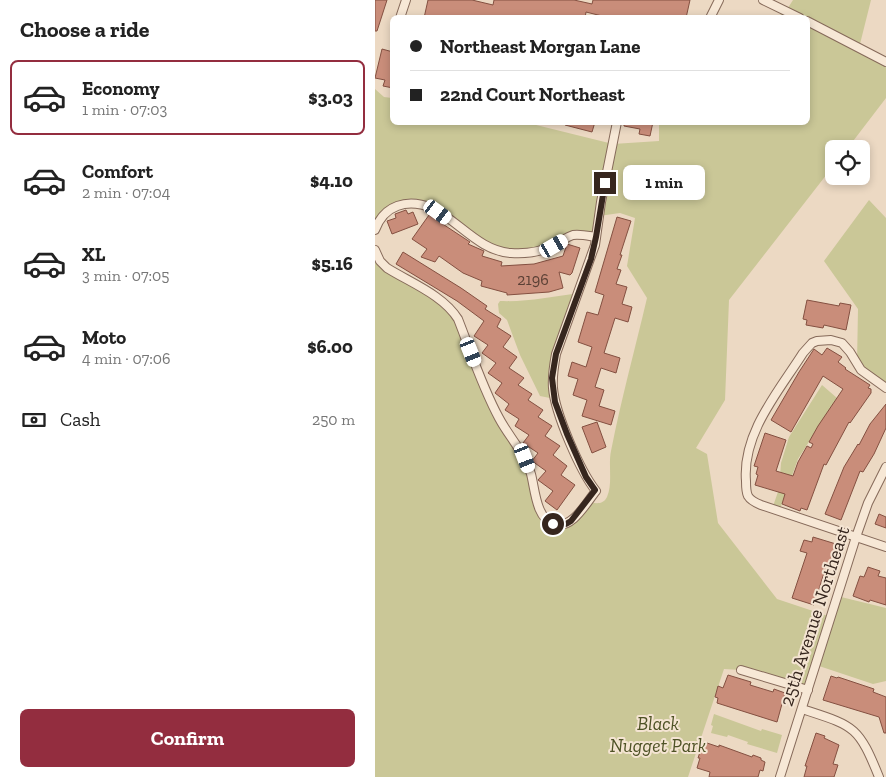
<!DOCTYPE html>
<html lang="en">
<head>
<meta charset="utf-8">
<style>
  body { margin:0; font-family:"Zilla Slab",serif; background:#f6f6f6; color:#222; height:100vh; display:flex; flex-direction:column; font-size:19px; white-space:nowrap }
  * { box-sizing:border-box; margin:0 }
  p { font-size:16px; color:#767676 }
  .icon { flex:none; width:28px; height:28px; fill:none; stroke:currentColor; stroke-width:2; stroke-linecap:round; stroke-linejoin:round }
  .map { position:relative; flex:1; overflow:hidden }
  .details { display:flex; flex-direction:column; background:#fff; width:375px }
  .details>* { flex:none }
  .banner { position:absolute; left:15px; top:15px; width:420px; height:110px; border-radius:8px; box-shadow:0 2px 8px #0003; display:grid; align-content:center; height:110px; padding:0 20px; background:#fff }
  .controls { position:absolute; left:450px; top:140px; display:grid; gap:10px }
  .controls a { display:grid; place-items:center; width:45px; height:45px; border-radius:8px; background:#fff; box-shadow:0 2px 8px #0003; font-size:25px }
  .end { position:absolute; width:22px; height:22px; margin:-11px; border:6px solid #36261e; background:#fff; box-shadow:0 0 0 2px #fff }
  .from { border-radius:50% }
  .bubble { position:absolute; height:35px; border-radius:8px; background:#fff; box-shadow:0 2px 8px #0003; font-size:16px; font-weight:800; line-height:35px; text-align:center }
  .car { position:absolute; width:15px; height:30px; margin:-15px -8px; border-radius:6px; box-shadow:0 0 4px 1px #0007; background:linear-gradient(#fff 24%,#345 0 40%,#fff 0 76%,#345 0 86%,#fff 0) }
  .banner b { display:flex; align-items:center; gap:18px; height:48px; font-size:19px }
  .banner b+b { border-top:1px solid #e0e0e0 }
  .banner i { width:12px; height:12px; background:#222 }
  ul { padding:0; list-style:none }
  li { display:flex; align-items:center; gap:15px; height:75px; margin:0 10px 8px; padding:0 10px; border:2px solid transparent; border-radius:8px }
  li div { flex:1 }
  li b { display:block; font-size:19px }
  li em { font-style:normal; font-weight:800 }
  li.selected { border-color:#932d3f }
  li>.icon { width:45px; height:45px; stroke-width:1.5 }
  h2 { padding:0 20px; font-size:22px; line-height:60px }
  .pay { display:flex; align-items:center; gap:12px; height:55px; padding:0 20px; font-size:19px }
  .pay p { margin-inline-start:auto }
  .cta { display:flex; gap:10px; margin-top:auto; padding:10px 20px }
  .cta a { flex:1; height:58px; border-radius:8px; background:#932d3f; color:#fff; font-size:20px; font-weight:800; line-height:58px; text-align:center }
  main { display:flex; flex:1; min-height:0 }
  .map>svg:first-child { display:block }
</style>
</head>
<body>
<main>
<section class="details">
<h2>Choose a ride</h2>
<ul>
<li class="selected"><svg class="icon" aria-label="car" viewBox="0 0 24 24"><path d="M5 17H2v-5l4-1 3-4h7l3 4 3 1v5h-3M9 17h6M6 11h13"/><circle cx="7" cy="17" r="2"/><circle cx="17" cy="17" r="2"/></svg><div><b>Economy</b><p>1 min · 07:03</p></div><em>$3.03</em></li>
<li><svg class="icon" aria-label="car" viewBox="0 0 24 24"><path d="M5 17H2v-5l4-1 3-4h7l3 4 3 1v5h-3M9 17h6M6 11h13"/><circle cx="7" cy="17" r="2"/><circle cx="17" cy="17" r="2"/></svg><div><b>Comfort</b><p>2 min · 07:04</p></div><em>$4.10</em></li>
<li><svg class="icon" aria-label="car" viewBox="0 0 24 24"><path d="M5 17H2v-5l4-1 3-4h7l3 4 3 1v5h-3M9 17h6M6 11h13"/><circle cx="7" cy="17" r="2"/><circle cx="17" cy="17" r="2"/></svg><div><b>XL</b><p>3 min · 07:05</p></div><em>$5.16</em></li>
<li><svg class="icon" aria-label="car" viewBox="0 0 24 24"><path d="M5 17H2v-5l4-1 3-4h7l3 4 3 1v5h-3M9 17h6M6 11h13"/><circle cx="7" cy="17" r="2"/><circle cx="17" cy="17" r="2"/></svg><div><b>Moto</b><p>4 min · 07:06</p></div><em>$6.00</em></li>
</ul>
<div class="pay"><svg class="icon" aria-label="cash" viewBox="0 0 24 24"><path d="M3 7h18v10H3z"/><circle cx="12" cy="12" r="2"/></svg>Cash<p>250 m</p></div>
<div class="cta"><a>Confirm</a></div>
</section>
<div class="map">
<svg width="511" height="777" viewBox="0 0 511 777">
  <rect width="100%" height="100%" fill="#ecd9c3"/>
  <g fill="#cac797">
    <path d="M418 0H496L484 48 511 62V98L472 149H459V165L354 300 350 400 321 448 332 454 343 523 402 599 456 617 462 596 511 608V681L498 684 441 665 433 690 366 670 349 669 313 777H0V250L5 261 78 310 116 402 150 458 169 517 191 524 212 501C220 504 228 505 232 497 238 483 233 465 236 451 246 400 260 349 272 298L252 266 260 218 245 213 224 216 221 237 207 235 165 251H123L56 208 18 207 0 230V89L9 97 17 98 18 122 153 123 238 144 284 141V123L432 122V18L402 17 411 11Z"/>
    <path d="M494 200 511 218V388L482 363 483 309 449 261Z"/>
    <path d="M203 293 181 354 180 399 165 396 145 355 132 320 124 313 123 304 125 301C152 302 177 297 203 293Z"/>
    <path d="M447 385 462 398 423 459 404 512 397 509 404 489 406 463 414 437Z"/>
    <path d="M339 714 386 731 387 729 407 735 402 753 372 744 373 742 353 735 352 737 336 733 338 726 336 725Z"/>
  </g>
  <g fill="#c98d7a" stroke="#845041">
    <path d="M0 0H12L2 31H0Z"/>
    <path d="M53 0H97L118 5 119 0H199L217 4 218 0H315L311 18H235L211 12 210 18H49Z"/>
    <path d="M7 49 18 52V88L8 86 10 80 0 78Z"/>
    <path d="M191 122H220L217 132 190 125Z"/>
    <path d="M249 122H278L275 136 264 134 265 129 249 126Z"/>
    <path d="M31 210 33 214 38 212 43 224 17 234 12 221 21 218 20 214Z"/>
    <path d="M54 215 95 242 93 244 109 251 107 256 127 262 126 266 159 264 188 256 192 244 205 248 197 273 195 275 184 272 188 288 174 292 132 295V293L106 286 107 281 88 273 64 256 60 262 46 257 52 249 37 239Z"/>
    <path d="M242 217 256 221 245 255H247L242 269 246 270 241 284 252 287 247 304 257 307 253 322 240 318 229 353 245 358 241 373 226 368 220 387 229 390 224 406 240 411 236 425 207 416 212 400 198 395 203 379 193 376 197 362 211 367 217 347 203 342 212 312 223 315 229 295 220 292Z"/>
    <path d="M28 252 86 288 112 306 110 309 126 319 122 327 136 336 128 347 142 357 134 368 149 378 143 385 157 394 153 400 168 410 163 417 177 426 170 436 185 446 178 455 192 466 186 475 200 485 182 510 170 501 178 491 163 480 171 471 157 461 163 453 148 443 154 435 140 426 144 419 130 410 134 404 120 393 127 383 113 373 121 363 107 353 113 345 99 336 109 321 82 301 21 264Z"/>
    <path d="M432 300 464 306 465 303 476 305 471 330 449 325 448 328 431 325 432 320 428 319Z"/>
    <path d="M452 348 467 357 463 362 471 368 470 369 495 385 493 388 496 389V393L475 423 474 422 451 465 449 464 432 510 426 508 425 511 407 504 410 494 380 485 383 475 381 474 383 467 379 466 390 433 411 440 401 471 418 476 423 462 432 446 436 448 438 444 434 442 443 426 468 389 448 376 416 432 396 420 424 372 439 349 447 355Z"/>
    <path d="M511 404V428L499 454 488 472 485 471 466 520 450 514 469 467 483 444 484 445 495 424Z"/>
    <path d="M222 422 231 447 217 453 207 427Z"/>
    <path d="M504 514 511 517V528L500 524Z"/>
    <path d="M438 537 461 544 451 573H449L439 605 417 598 432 553 425 551 429 540 437 542Z"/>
    <path d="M493 567 505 571 503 576 511 578V605L495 600 494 602 478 596 485 576 489 577Z"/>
    <path d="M353 675 376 682 375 685 398 692 399 689 410 693 402 722 342 703 343 698 340 697 343 686 348 688Z"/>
    <path d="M456 676 462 678 463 677 499 689 498 692 511 697V733H509L504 717 448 700Z"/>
    <path d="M441 733 450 736 449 738 464 745 458 764 463 765 459 777H429L432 766H430Z"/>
    <path d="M326 741 344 747V745L377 757 378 755 386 758V760L390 762 388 771 385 770 383 777H334L335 772 322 768 325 758H323L325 752 322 751Z"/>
  </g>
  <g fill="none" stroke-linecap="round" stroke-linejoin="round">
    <defs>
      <g id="street">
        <path d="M388 0 425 18"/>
        <path d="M25 18 31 0"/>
        <path d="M335 18 344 0"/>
        <path d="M432 21 511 62"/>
        <path d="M0 230C9 205 32 198 57 208 84 221 104 251 136 253 151 254 165 252 178 246 185 243 191 237 198 235 206 234 214 236 221 237"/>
        <path d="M0 250 5 261 12 268C36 283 68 295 83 319 96 352 107 387 124 418 134 437 150 453 156 474 160 489 161 519 179 524 197 530 211 503 221 491 205 471 180 413 178 388 177 376 179 365 181 354L220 245 226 202 242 122"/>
        <path d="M511 388 486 370 475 352 467 343 456 340 442 341 437 343 428 353C404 391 367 433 371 481 371 486 371 492 373 496 376 501 381 503 386 505L511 547"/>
        <path d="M366 670 433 690"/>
        <path d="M427 709C479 726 483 725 504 777"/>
        <path d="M405 777 481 537 493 503 511 467"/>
      </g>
    </defs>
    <use href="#street" stroke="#866a5a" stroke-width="10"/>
    <use href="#street" stroke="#f7e8d6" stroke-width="8"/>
  </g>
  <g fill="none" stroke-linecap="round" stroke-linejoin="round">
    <path stroke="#36261e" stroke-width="6" d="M178 524H191L196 521 220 490 211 477 192 434 180 402 177 378 181 354 216 259 221 237 230 183"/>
  </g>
  <g text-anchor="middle" stroke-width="4" stroke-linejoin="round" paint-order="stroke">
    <g font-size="16" fill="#5b4035">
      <text x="158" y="285">2196</text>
    </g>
    <g font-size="19" fill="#36261e" stroke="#f4e4d2">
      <text transform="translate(439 616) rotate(-72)" y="7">25th Avenue Northeast</text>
    </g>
    <g font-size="19" font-style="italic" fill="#4e5225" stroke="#f4e4d2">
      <text x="283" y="730">Black<tspan x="283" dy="22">Nugget Park</tspan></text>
    </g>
  </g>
</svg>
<div class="controls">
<a><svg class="icon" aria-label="locate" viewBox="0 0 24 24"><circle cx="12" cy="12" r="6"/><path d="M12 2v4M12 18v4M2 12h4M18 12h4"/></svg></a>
</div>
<i class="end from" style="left:178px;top:524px"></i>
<i class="end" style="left:230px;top:183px"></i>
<div class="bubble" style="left:248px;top:165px;width:82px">1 min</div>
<i class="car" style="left:63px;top:212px;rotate:126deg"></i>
<i class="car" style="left:179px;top:246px;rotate:60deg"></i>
<i class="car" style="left:96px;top:352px;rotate:158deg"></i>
<i class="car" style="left:150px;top:458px;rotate:159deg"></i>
<div class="banner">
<b><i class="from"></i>Northeast Morgan Lane</b>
<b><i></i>22nd Court Northeast</b>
</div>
</div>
</main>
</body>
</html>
